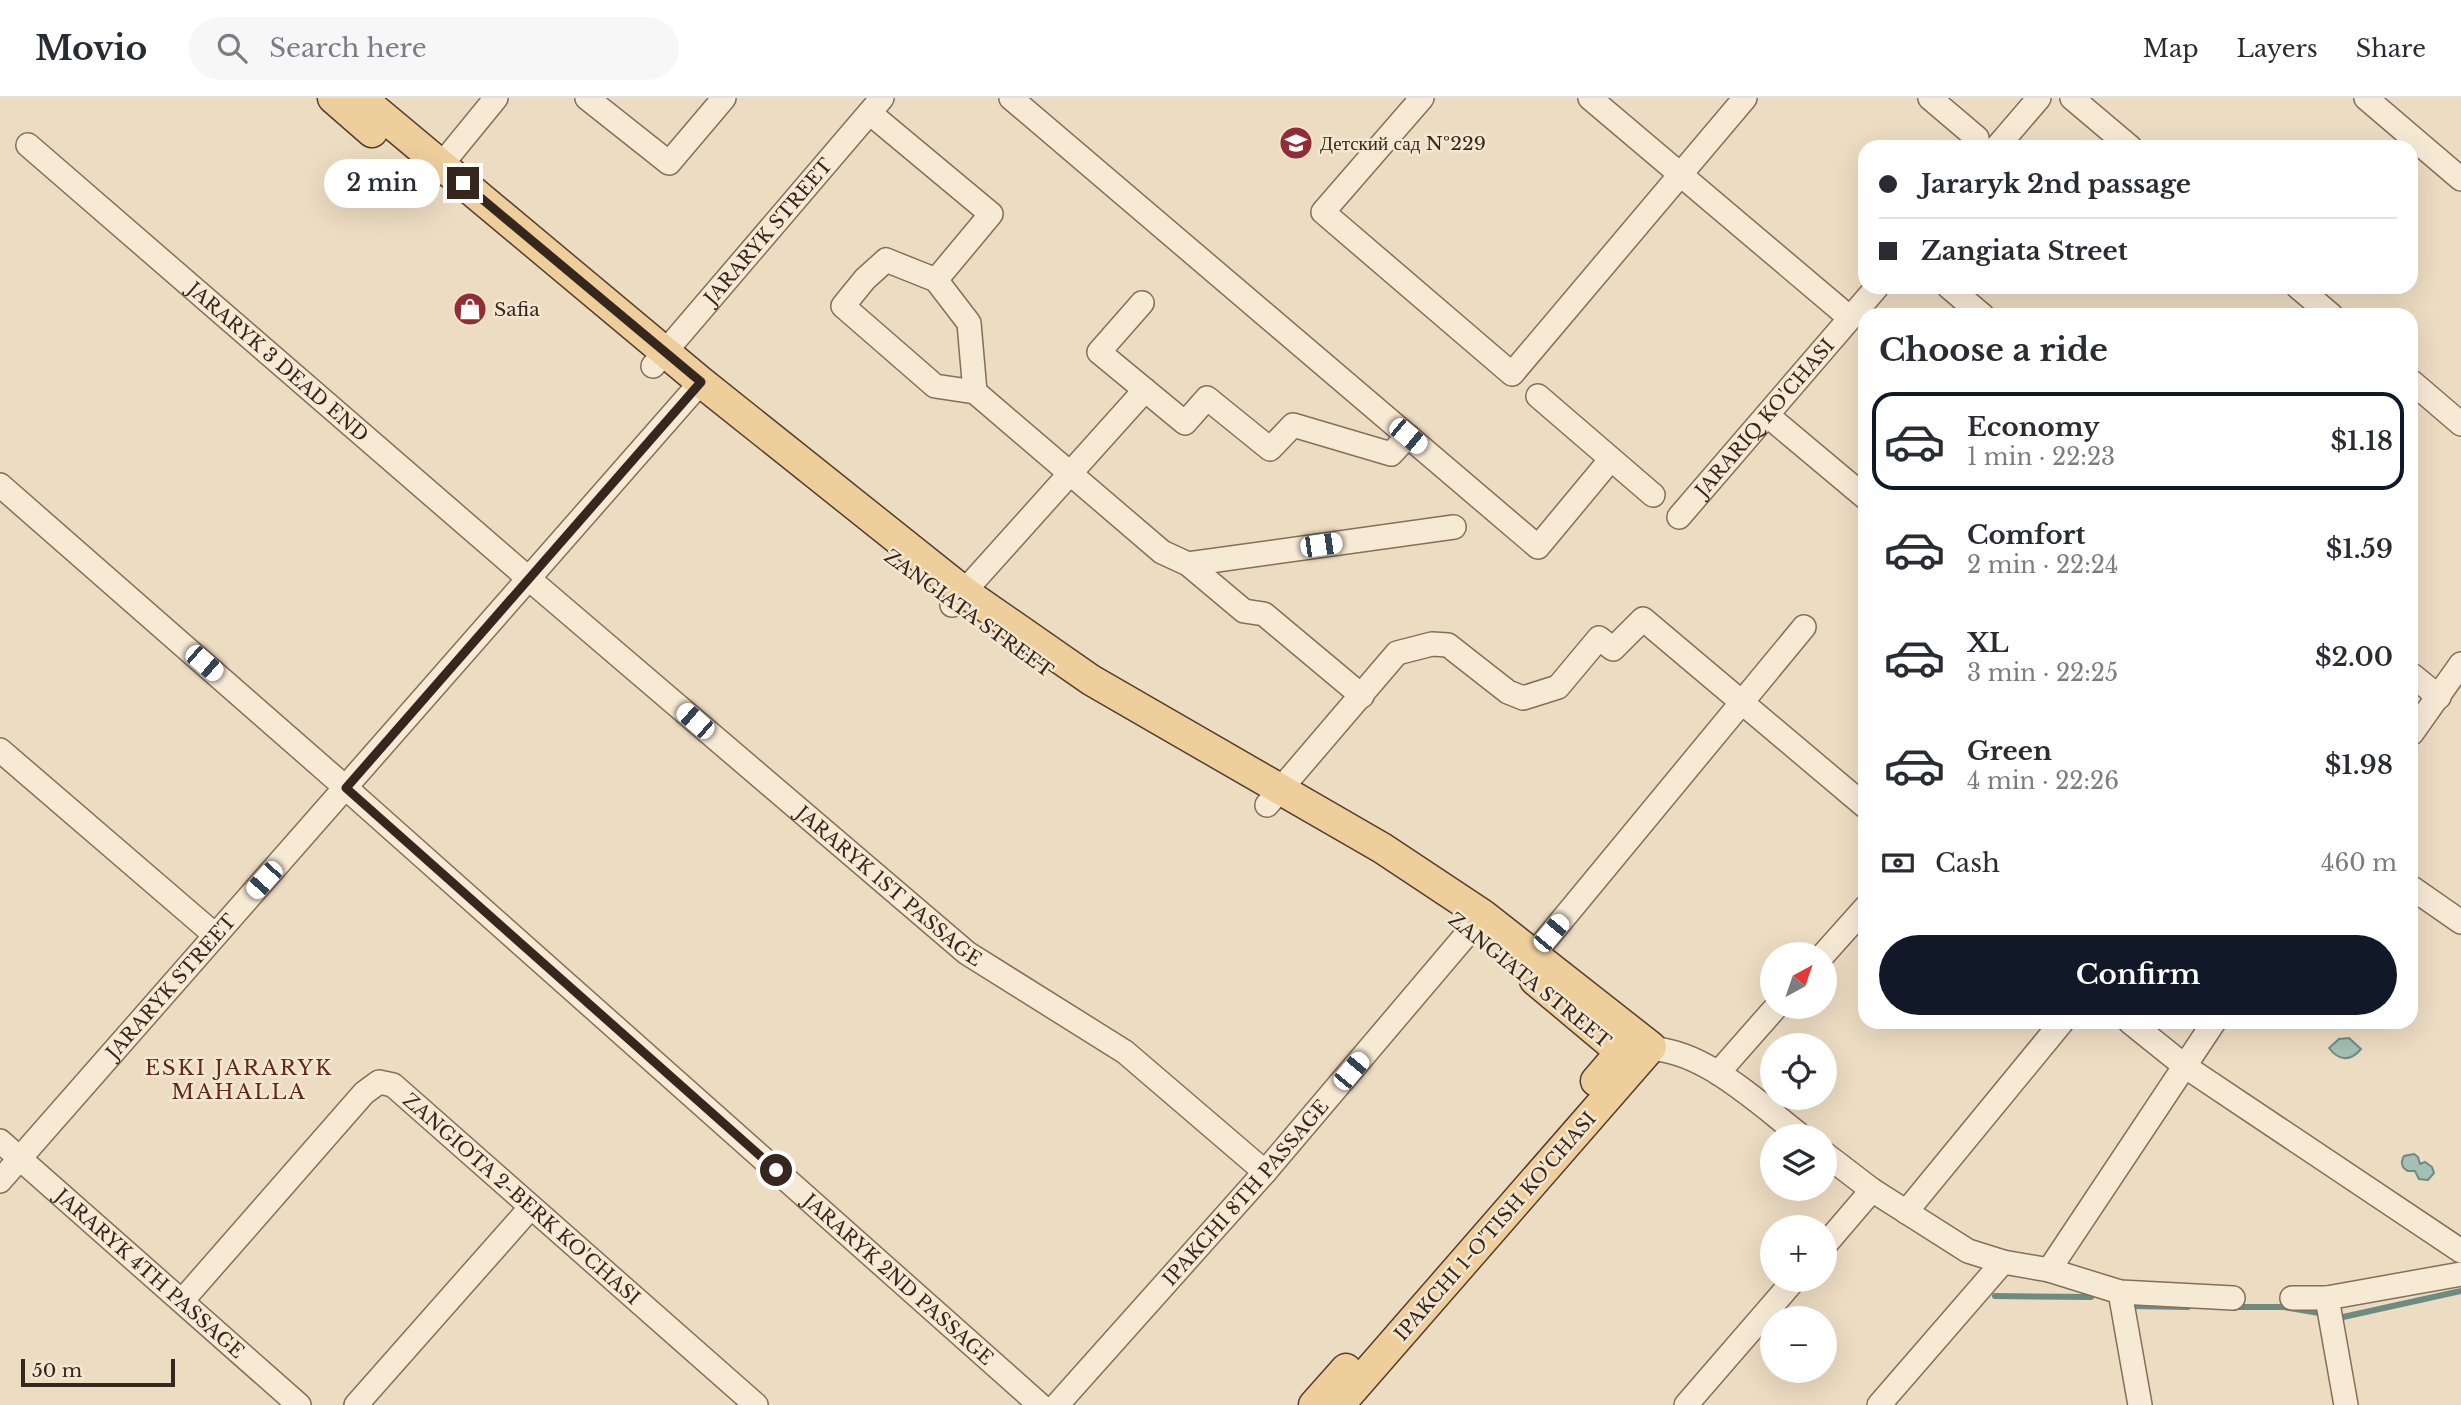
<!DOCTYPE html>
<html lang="en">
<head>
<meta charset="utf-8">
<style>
  body { margin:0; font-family:"Libre Baskerville",serif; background:#f7f7f7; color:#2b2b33; height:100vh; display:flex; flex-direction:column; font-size:26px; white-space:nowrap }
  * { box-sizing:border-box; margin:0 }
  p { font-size:23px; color:#7c7c81 }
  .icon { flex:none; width:38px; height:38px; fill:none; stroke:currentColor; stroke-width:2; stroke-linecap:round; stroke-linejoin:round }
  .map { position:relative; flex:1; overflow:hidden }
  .side { position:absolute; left:1858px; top:210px; width:560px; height:721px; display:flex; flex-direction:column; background:#fff; border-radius:21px; box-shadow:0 7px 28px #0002 }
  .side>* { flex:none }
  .banner { position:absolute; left:1858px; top:42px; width:560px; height:154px; border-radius:21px; box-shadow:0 7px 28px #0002; display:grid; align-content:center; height:154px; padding:0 21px; background:#fff }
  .needle { width:46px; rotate:40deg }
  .tools { position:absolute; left:1760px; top:844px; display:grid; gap:14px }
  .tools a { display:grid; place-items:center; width:77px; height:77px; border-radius:50%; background:#fff; box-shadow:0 7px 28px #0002; font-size:35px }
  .scale { position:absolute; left:21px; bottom:18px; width:154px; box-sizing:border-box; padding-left:7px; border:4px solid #36271e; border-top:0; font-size:19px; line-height:24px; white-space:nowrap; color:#36271e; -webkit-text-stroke:5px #f4e7d1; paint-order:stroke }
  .end { position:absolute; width:32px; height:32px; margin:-16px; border:9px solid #36271e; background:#fff; box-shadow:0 0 0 4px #fff }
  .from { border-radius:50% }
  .bubble { position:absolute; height:49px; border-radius:24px; background:#fff; box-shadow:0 7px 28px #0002; font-size:23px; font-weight:600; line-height:49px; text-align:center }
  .car { position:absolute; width:21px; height:42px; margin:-21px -10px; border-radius:9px; box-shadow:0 0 5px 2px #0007; background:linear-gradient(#fff 24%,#345 0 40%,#fff 0 76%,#345 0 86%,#fff 0) }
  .banner b { display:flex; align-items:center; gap:24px; height:66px; font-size:26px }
  .banner b+b { border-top:2px solid #e1e1e2 }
  .banner i { width:18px; height:18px; background:#2b2b33 }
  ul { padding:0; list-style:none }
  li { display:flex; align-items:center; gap:21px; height:98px; margin:0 14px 10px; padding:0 7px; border:4px solid transparent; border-radius:21px }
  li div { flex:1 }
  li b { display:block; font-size:26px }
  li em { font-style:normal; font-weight:600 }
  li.selected { border-color:#111827 }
  li>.icon { width:63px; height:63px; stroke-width:1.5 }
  h2 { padding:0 21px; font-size:32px; line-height:84px }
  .pay { display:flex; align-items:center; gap:18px; height:77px; padding:0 21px; font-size:26px }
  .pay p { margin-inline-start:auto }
  .primary-button { display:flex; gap:14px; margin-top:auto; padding:14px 21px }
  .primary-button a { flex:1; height:80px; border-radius:42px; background:#111827; color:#fff; font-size:28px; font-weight:600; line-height:80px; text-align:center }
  header { display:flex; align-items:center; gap:42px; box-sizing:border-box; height:98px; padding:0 35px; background:#fff; border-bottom:2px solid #e1e1e2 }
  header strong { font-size:33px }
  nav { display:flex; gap:38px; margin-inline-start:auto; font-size:24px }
  .search { width:490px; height:63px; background:#f7f7f7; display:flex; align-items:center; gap:18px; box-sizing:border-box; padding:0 24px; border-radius:38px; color:#7c7c81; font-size:26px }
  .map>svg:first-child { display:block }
</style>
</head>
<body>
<header>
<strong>Movio</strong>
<div class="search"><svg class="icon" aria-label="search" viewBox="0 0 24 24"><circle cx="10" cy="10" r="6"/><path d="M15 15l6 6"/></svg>Search here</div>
<nav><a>Map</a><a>Layers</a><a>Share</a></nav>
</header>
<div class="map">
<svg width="2461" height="1307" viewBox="0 0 2461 1307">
  <rect width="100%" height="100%" fill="#ecdcc2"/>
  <g fill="#a4bfb5" stroke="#6c8c82" stroke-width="2">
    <path d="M2349 940 2361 951C2350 964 2339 963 2329 950L2339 941Z"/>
    <path d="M2414 1056 2418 1059 2420 1066 2425 1064 2432 1069 2434 1075 2428 1082 2419 1081 2415 1073H2408C2402 1070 2400 1065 2404 1058Z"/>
  </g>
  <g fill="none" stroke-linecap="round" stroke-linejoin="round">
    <g stroke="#6c8c82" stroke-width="6">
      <path d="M1995 1198 2091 1199"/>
      <path d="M2130 1208 2188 1209"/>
      <path d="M2234 1209H2284L2319 1215"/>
      <path d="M2343 1219 2461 1193"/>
    </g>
    <defs>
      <g id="minor">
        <path d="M587 0 669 65 724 0"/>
        <path d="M1011 0 1538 449 1611 361"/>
        <path d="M1422 0 1323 114 1512 276 1745 0"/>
        <path d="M1590 0 1850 220"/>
        <path d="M1930 0 1977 40 1978 49"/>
        <path d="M2072 0 2130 49"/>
        <path d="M2366 0 2461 81"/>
        <path d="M871 16 991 116 936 182"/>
        <path id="s1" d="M28 47 528 480 967 855 1125 954 1265 1074"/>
        <path d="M1997 49 2039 0"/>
        <path d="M429 82 496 0"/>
        <path d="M1949 189 1982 217"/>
        <path d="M2298 189 2331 217"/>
        <path d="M1142 205 1099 254 1185 325 1207 300 1270 351 1293 327 1391 356 1408 338"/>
        <path id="s2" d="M653 268 882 0"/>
        <path d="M2412 284 2461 326"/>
        <path d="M975 294 969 225 936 182 886 162 865 181 843 208 935 288 975 294 1162 454 1188 466 1244 513 1264 516 1362 598"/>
        <path d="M1538 298 1653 397"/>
        <path d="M1767 317 1866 400"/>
        <path id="s3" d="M0 387 346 690 1040 1307"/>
        <path id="s4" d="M1679 419 1877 189"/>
        <path d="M1188 466 1454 429"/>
        <path d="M952 507 1145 292"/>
        <path d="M2412 577 2439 599"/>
        <path d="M2412 635 2461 566"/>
        <path d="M0 652 215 837"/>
        <path d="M1267 707 1397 555 1432 546 1448 547 1508 594 1523 600 1558 589 1599 540 1613 551 1643 521 1866 709"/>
        <path d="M2412 790 2461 824"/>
        <path d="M1534 856 1804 529"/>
        <path d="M1824 856 1866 809"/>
        <path d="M2130 924 2186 969 2461 1153"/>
        <path d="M1635 952C1693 941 1758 1005 1801 1038"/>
        <path d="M1718 975 1777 908"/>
        <path id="s5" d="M0 1043 299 1307"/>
        <path d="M1825 1056 1872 1092 1968 1153 2003 1164 2049 1172 2120 1194 2233 1200"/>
        <path id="s6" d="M0 1083 701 284"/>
        <path d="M1906 1114 2062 924"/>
        <path d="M1825 1147 1872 1092"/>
        <path d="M2049 1172 2214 924"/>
        <path d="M2120 1194 2140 1307"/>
        <path d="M2292 1200H2327L2461 1176"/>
        <path d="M2327 1200 2346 1307"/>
        <path id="s7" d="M182 1203 364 995 379 984 393 987 756 1307"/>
        <path d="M356 1307 531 1109"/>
        <path id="s8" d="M1057 1307 1265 1074 1483 817"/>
        <path d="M1686 1307 1795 1181"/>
        <path d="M1879 1307 2003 1164"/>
      </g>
      <g id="major">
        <path d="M333 0 372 34"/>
        <path d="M361 0 701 284 963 493 1091 582 1382 750 1483 817 1651 949 1339 1307"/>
        <path d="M1535 882 1621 954 1596 983"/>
        <path d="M1314 1307 1346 1271"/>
      </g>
    </defs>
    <use href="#minor" stroke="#856e5a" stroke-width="26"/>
    <use href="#major" stroke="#533d2e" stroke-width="33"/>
    <use href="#minor" stroke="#f7ead5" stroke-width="23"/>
    <use href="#major" stroke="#eece9b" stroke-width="30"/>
  </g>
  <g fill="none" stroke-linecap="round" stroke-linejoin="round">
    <path stroke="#36271e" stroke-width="9" d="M463 85 701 284 346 690 776 1072"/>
  </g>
  <defs>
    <symbol id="school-disc" viewBox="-11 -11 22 22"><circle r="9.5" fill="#922d35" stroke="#f4e7d1"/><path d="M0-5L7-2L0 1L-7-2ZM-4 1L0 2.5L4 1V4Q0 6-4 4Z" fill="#fff"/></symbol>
    <symbol id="shop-disc" viewBox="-11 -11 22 22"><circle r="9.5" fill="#922d35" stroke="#f4e7d1"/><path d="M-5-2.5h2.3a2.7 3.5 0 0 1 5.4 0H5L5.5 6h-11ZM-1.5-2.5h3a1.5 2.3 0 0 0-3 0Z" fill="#fff"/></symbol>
  </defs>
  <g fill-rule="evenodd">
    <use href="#school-disc" x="1277" y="26" width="38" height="38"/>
    <use href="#shop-disc" x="451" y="192" width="38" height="38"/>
  </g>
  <g text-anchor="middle" stroke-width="5" stroke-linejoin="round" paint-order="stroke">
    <g font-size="19" fill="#36271e" stroke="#f4e7d1" text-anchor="start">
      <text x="1320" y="52">Детский сад №229</text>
      <text x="494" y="218">Safia</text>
    </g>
    <g font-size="19" fill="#36271e" stroke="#f4e7d1">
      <text dy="7" stroke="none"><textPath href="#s2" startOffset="177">JARARYK STREET</textPath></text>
      <text dy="7" stroke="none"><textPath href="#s1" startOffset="331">JARARYK 3 DEAD END</textPath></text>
      <text dy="7" stroke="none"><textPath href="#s4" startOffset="131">JARARIQ KO'CHASI</textPath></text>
      <text transform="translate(969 515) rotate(36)" y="7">ZANGIATA STREET</text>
      <text dy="7" stroke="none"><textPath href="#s1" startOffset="1136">JARARYK 1ST PASSAGE</textPath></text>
      <text transform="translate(1530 882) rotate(39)" y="7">ZANGIATA STREET</text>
      <text dy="7" stroke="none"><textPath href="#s6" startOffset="259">JARARYK STREET</textPath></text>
      <text dy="7" stroke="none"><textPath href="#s8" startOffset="284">IPAKCHI 8TH PASSAGE</textPath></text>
      <text dy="7" stroke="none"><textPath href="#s7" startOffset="481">ZANGIOTA 2-BERK KO'CHASI</textPath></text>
      <text transform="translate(1495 1128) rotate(-49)" y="7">IPAKCHI 1-O'TISH KO'CHASI</text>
      <text dy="7" stroke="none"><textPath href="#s5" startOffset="200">JARARYK 4TH PASSAGE</textPath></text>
      <text dy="7" stroke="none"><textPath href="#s3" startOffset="1199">JARARYK 2ND PASSAGE</textPath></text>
    </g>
    <g font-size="21" letter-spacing="2" fill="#60281f" stroke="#f4e7d1">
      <text x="239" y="977">ESKI JARARYK<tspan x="239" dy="24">MAHALLA</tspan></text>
    </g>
  </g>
</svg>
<div class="tools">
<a><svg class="needle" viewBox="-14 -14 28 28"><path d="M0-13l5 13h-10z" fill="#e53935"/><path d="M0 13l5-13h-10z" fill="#7c7c81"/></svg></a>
<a><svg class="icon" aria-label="locate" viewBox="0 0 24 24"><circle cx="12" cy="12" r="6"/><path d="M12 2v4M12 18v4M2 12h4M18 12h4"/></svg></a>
<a><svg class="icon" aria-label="layers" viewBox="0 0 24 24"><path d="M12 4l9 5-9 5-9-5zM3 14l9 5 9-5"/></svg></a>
<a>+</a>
<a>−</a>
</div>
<div class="scale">50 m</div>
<i class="end from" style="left:776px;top:1072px"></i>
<i class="end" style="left:463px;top:85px"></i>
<div class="bubble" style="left:324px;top:61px;width:116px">2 min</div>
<i class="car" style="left:1408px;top:338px;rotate:130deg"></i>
<i class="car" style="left:1321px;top:447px;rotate:82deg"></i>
<i class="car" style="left:204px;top:565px;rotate:131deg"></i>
<i class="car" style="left:695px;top:623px;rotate:311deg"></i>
<i class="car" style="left:264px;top:782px;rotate:222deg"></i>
<i class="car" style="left:1551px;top:835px;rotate:40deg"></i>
<i class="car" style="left:1351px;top:973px;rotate:40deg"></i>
<div class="banner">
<b><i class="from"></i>Jararyk 2nd passage</b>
<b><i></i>Zangiata Street</b>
</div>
<section class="side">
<h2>Choose a ride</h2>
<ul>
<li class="selected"><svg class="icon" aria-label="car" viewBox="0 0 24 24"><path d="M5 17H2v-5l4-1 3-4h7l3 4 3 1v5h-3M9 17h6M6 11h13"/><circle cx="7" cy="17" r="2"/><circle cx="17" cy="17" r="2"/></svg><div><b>Economy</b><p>1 min · 22:23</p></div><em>$1.18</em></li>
<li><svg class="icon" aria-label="car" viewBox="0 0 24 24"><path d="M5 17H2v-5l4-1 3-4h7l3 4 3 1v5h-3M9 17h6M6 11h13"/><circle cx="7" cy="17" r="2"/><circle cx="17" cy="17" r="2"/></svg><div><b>Comfort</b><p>2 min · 22:24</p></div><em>$1.59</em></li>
<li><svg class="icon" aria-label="car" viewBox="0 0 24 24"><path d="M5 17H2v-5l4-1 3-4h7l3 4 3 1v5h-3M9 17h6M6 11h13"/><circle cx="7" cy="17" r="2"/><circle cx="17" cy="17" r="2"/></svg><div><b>XL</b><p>3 min · 22:25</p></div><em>$2.00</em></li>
<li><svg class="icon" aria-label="car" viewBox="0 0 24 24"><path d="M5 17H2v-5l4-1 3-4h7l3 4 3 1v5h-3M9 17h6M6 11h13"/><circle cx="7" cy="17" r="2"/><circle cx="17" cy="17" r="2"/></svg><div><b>Green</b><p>4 min · 22:26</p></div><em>$1.98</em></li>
</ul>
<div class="pay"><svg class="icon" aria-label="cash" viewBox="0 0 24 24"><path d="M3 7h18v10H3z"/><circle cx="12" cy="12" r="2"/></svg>Cash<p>460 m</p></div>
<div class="primary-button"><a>Confirm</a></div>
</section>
</div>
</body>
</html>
